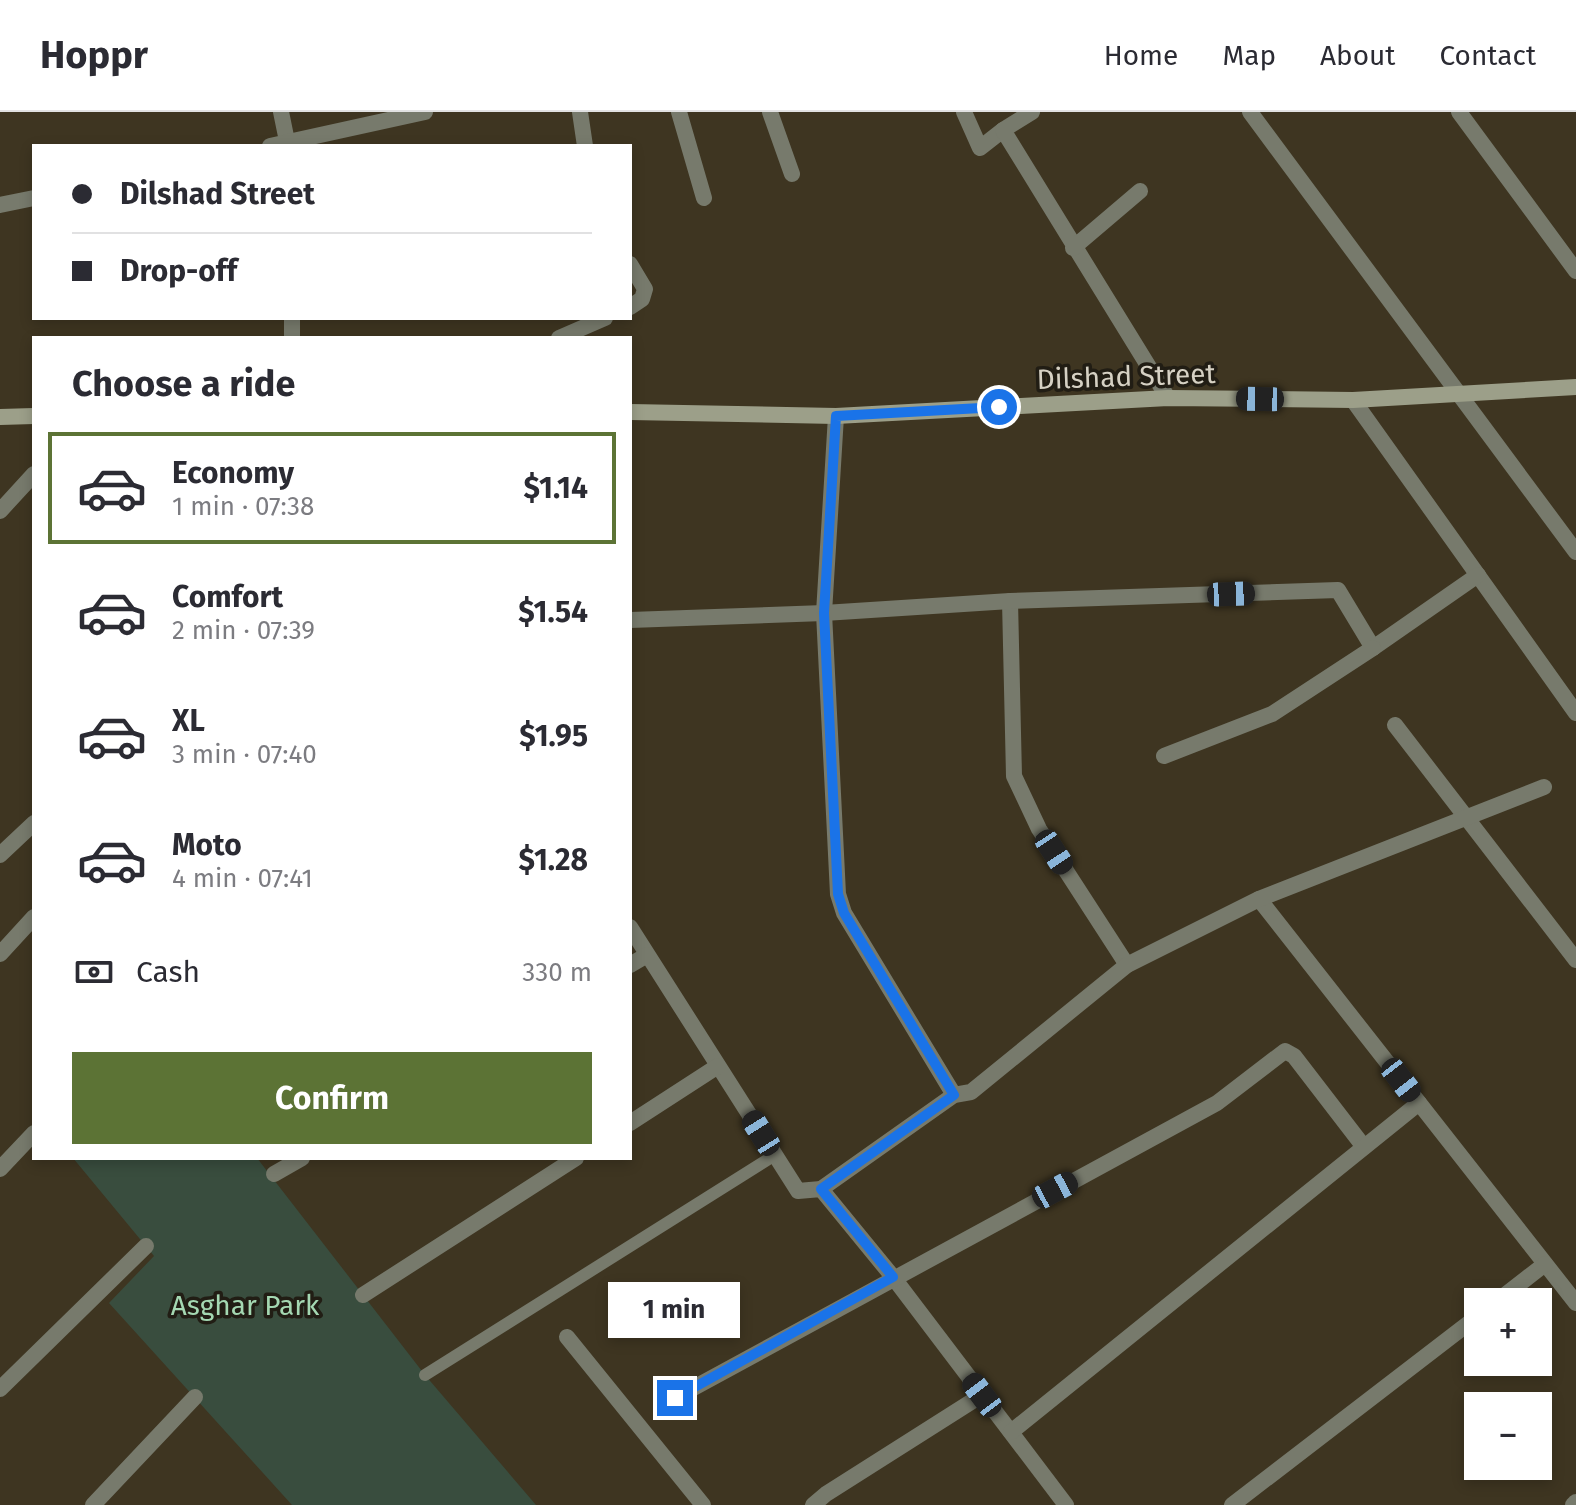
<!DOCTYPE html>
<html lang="en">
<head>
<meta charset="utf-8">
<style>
  body { margin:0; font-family:"Fira Sans",sans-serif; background:#f7f7f7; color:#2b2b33; height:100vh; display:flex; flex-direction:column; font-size:30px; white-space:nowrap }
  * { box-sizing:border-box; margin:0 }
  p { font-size:26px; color:#7c7c81 }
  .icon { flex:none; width:44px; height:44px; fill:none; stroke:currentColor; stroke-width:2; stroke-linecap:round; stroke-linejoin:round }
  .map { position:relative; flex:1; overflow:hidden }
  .details { position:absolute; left:32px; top:224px; width:600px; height:824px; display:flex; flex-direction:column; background:#fff; border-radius:0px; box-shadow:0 4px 12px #0003 }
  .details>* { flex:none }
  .banner { position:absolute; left:32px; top:32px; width:600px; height:176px; border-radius:0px; box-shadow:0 4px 12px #0003; display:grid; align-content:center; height:176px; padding:0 40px; background:#fff }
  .buttons { position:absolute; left:1464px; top:1176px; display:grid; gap:16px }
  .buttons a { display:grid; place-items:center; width:88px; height:88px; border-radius:0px; background:#fff; box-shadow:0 4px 12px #0003; font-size:40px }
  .end { position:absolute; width:36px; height:36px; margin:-18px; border:10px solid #1a73e8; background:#fff; box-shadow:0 0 0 4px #fff }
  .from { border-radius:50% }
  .bubble { position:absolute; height:56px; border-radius:0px; background:#fff; box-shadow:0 4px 12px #0003; font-size:26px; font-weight:700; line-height:56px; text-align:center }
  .car { position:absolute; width:24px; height:48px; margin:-24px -12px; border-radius:10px; box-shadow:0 0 6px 2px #0007; background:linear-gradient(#222 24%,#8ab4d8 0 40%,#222 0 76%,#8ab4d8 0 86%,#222 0) }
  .banner b { display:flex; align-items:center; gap:28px; height:76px; font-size:30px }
  .banner b+b { border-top:2px solid #e1e1e2 }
  .banner i { width:20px; height:20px; background:#2b2b33 }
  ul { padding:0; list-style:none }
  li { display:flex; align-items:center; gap:24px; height:112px; margin:0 16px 12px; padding:0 24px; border:4px solid transparent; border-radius:0px }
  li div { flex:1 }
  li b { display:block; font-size:30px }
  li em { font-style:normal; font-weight:700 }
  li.on { border-color:#5c7335 }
  li>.icon { width:72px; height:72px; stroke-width:1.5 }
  h2 { padding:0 40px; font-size:36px; line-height:96px }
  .pay { display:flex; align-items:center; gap:20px; height:88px; padding:0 40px; font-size:30px }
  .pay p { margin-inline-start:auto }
  .button { display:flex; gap:16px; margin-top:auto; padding:16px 40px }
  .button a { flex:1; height:92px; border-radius:0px; background:#5c7335; color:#fff; font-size:32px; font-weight:700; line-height:92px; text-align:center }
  header { display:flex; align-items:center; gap:48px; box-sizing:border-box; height:112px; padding:0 40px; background:#fff; border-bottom:2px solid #e1e1e2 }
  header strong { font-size:38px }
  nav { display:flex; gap:44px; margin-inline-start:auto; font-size:28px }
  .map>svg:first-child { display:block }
</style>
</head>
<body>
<header>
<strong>Hoppr</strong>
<nav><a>Home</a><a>Map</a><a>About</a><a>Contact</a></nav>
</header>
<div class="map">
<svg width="1576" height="1393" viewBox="0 0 1576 1393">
  <rect width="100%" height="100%" fill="#3e3521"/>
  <path fill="#394d3e" d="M73 1046H257L425 1263 536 1393H292L109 1191 154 1144Z"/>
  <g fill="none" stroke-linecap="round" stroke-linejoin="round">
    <path stroke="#777a6c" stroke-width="12" d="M425 1263 775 1043"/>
    <g stroke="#777a6c" stroke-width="16">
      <path d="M281 0 288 34"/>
      <path d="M580 0 585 34"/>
      <path d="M679 0 704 86"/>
      <path d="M770 0 792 62"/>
      <path d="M964 0 980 36 1003 18"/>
      <path d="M1032 0 1003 18 1168 286"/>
      <path d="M1250 0 1576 440"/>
      <path d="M1459 0 1576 159"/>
      <path d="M270 34 425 0"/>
      <path d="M0 93 34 86"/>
      <path d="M1073 136 1140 79"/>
      <path d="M630 152 645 177 642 187 630 195"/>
      <path d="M292 206V226"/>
      <path d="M559 226 605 206"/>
      <path d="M1353 288 1576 601"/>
      <path d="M836 304 824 501 838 782 844 801 954 983"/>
      <path d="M0 399 34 362"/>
      <path d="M1010 489 1014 664 1039 717 1127 853"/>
      <path d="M630 508 824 501 1010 489 1338 478 1373 536 1478 463"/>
      <path d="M1395 613 1576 848"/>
      <path d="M1164 644 1272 602 1373 536"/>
      <path d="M0 743 34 711"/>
      <path d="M1259 787 1576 1191"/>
      <path d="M630 815 798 1079 821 1077 893 1165 1066 1393"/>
      <path d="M0 842 34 805"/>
      <path d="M630 853 647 843"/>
      <path d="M630 1011 718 954"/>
      <path d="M0 1057 34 1021"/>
      <path d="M274 1062 302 1046"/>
      <path d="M821 1077 954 983 971 980 1127 853 1259 787 1544 675"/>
      <path d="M363 1183 576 1046"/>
      <path d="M1496 1190 1545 1152"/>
      <path d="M567 1225 703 1393"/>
      <path d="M0 1277 146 1134"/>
      <path d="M675 1286 1217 991 1285 939 1294 944 1364 1035"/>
      <path d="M1011 1320 1419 991"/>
      <path d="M93 1393 195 1285"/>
      <path d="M813 1393 826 1382 982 1283"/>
      <path d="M1232 1393 1478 1204"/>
      <path d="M1573 1393 1576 1390"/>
    </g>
    <g stroke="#9c9f89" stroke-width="16">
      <path d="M630 300 836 304 1168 286 1353 288 1576 275"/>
      <path d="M0 305 34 304"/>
    </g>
  </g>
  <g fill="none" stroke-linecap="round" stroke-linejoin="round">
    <path stroke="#1a73e8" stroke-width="10" d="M675 1286 893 1165 821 1077 954 983 844 801 838 782 824 501 836 304 999 295"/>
  </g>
  <g text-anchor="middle" stroke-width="7" stroke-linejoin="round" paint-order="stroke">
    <g font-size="28" fill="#d6d1c4" stroke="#211d14">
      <text transform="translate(1126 264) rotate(-2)" y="10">Dilshad Street</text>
    </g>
    <g font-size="28" fill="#a4d8b2" stroke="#211d14">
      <text x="245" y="1203">Asghar Park</text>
    </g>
  </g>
</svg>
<div class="buttons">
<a>+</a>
<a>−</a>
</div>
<i class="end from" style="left:999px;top:295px"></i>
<i class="end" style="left:675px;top:1286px"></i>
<div class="bubble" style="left:608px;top:1170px;width:132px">1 min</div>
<i class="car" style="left:1260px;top:287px;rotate:271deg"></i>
<i class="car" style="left:1231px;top:482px;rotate:88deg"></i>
<i class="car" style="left:1054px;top:740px;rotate:147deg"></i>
<i class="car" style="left:1401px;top:968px;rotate:142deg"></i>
<i class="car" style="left:761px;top:1021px;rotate:328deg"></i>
<i class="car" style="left:1055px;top:1078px;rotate:62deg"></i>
<i class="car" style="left:982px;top:1283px;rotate:323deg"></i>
<div class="banner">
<b><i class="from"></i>Dilshad Street</b>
<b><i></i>Drop-off</b>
</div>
<section class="details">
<h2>Choose a ride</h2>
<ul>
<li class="on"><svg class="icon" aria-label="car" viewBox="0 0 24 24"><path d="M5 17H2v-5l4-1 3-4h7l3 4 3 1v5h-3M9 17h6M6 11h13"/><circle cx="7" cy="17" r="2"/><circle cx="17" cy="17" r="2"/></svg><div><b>Economy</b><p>1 min · 07:38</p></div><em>$1.14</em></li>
<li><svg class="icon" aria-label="car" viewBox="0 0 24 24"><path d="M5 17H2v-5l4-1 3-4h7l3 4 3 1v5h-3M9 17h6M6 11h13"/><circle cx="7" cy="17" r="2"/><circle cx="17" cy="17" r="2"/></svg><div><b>Comfort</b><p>2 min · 07:39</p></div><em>$1.54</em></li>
<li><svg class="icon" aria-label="car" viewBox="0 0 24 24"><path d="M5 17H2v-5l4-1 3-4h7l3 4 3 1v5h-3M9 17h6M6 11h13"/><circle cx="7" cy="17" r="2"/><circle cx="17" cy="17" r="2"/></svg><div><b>XL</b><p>3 min · 07:40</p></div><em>$1.95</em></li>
<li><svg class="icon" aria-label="car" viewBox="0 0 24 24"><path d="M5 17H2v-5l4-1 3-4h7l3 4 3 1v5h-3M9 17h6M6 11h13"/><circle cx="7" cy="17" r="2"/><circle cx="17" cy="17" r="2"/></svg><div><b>Moto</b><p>4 min · 07:41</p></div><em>$1.28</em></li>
</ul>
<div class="pay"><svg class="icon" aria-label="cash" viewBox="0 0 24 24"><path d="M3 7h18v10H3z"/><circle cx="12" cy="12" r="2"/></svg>Cash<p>330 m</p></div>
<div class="button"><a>Confirm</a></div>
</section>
</div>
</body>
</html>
